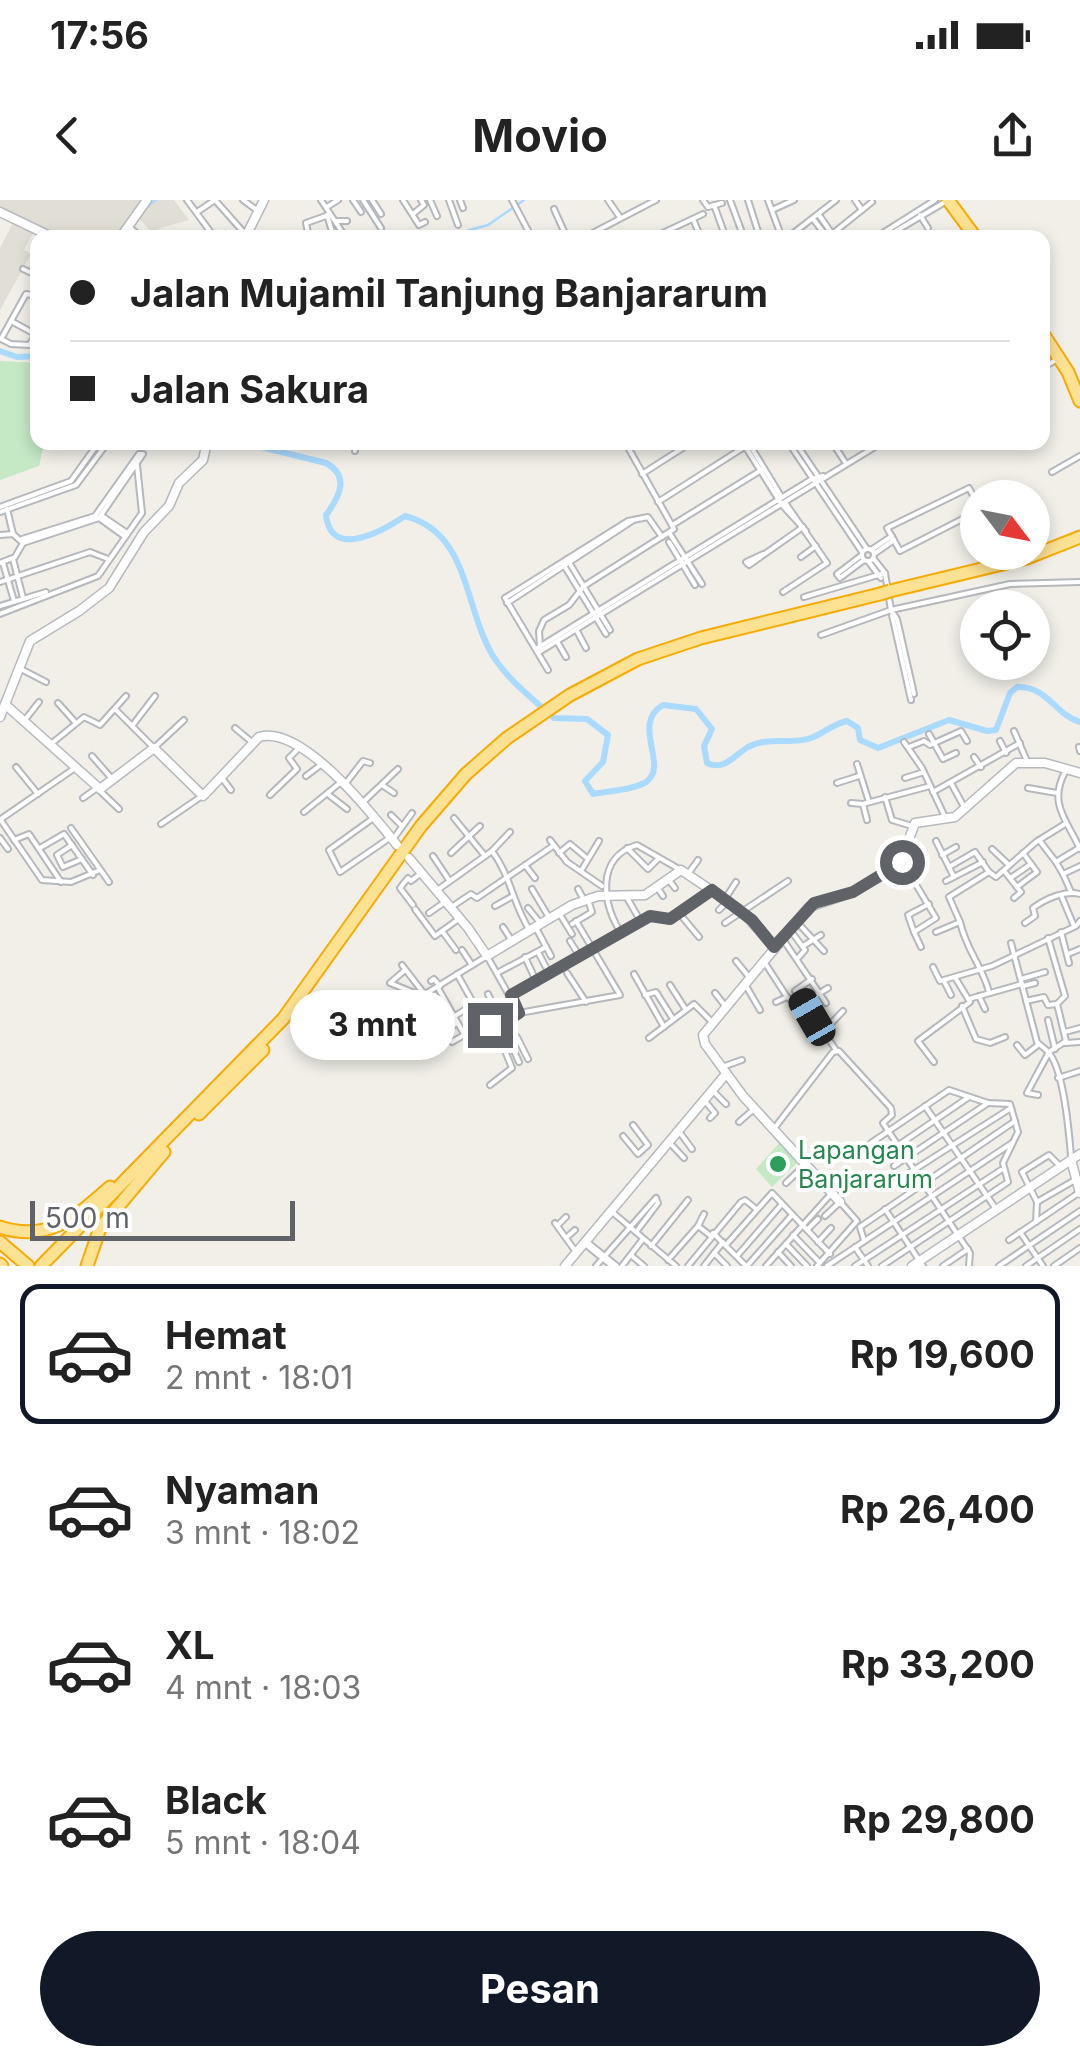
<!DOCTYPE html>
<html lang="id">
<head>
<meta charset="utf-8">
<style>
  body { margin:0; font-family:Inter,sans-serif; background:#f6f6f6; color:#222; height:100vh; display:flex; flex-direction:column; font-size:38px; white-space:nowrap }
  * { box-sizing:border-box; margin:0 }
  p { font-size:32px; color:#767676 }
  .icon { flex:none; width:55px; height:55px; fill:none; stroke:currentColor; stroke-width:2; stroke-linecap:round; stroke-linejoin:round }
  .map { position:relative; height:1066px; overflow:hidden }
  .sheet { display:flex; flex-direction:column; background:#fff; flex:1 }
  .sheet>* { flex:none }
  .banner { position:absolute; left:30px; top:30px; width:1020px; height:220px; border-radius:20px; box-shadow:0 5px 15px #0003; display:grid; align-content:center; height:220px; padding:0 40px; background:#fff }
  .needle { width:65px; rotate:122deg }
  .controls { position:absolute; left:960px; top:280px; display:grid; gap:20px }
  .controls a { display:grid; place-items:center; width:90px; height:90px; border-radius:50%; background:#fff; box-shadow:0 5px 15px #0003; font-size:50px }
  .scale { position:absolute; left:30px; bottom:25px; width:265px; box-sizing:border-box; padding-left:10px; border:5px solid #5f6368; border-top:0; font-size:28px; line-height:35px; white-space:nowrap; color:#5f6368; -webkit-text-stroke:8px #fff; paint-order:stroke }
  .end { position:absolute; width:45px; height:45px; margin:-22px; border:12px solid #5f6368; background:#fff; box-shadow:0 0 0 5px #fff }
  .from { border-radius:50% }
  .bubble { position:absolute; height:70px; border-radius:35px; background:#fff; box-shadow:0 5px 15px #0003; font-size:32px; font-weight:700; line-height:70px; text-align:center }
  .car { position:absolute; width:30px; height:60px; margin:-30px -15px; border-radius:12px; box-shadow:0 0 8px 2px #0007; background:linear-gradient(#222 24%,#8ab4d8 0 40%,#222 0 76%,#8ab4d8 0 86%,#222 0) }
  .banner b { display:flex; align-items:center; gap:35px; height:95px; font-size:38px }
  .banner b+b { border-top:2px solid #e0e0e0 }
  .banner i { width:25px; height:25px; background:#222 }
  ul { padding:18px 0 0; list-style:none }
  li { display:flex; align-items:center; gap:30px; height:140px; margin:0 20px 15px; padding:0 20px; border:5px solid transparent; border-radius:20px }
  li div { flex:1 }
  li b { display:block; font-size:38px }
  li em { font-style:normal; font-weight:700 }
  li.active { border-color:#111827 }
  li>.icon { width:90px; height:90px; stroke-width:1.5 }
  .primary-button { display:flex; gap:20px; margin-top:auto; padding:20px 40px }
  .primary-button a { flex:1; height:115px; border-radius:60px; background:#111827; color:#fff; font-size:40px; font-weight:700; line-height:115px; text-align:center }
  .status { display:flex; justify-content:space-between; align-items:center; height:70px; padding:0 50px; background:#fff; direction:ltr }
  .status svg { height:28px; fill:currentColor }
  header { display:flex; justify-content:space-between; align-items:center; height:130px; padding:0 40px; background:#fff; font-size:45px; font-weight:700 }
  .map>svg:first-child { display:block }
</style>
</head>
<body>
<div class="status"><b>17:56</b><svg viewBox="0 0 49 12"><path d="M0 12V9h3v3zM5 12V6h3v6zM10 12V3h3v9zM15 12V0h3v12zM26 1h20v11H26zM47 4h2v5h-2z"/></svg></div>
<header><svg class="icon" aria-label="back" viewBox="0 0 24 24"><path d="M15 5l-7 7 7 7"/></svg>Movio<svg class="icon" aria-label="share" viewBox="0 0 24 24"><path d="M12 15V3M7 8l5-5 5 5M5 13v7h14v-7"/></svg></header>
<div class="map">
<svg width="1080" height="1066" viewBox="0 0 1080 1066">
  <rect width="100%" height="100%" fill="#f1efe8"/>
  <g fill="#e1ded6">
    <path d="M0 0H144L118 37H57L0 11Z"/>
    <path d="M152 0H174L189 20 160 28 154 34 138 18Z"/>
    <path d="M13 23 33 33 24 50 31 54 0 110V48Z"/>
  </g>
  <g fill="#c5e8c5">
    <path d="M0 161 37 163 38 242 44 243 39 266 0 280Z"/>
    <path d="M782 940 800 960 772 987 756 969Z"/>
  </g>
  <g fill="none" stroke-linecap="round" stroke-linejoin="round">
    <g stroke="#aadaff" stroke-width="2.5">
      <path d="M145 8 156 0"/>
      <path d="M441 38 488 25 524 0"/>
    </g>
    <g stroke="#aadaff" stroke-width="6">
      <path d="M0 151 17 157 38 156"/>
      <path d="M240 242 326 263C350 276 340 296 326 315 331 361 384 330 405 316 470 333 463 406 493 456 508 480 533 499 554 518L587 519 608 535 603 562 585 581 593 594C608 591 634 590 646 582 670 566 630 524 663 505L696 509 712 529 704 546 707 563C725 571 733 556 748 547 769 536 790 545 811 538 824 533 833 524 847 521L858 528 860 540 878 548 949 520 987 531 996 530 1010 493 1017 487C1048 486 1055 515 1080 522"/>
    </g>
    <defs>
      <g id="street">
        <path d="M187 0 215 38"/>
        <path d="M243 0 258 11"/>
        <path d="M321 0 346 38"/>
        <path d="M353 0 361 12"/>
        <path d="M363 0 381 28"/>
        <path d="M372 0 381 14"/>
        <path d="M403 0 419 25 425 22"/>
        <path d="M430 0 437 16"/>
        <path d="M449 0 458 25"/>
        <path d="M460 0 463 8"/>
        <path d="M512 0 532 38"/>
        <path d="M608 0 619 16"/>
        <path d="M703 0 708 7 722 3"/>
        <path d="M730 0 744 38"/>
        <path d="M748 0 760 38"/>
        <path d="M768 0 782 38"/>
        <path d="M855 0 862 10"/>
        <path d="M714 5 726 38"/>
        <path d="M327 7 338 0"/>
        <path d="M554 9 567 38"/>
        <path d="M772 10 794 0"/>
        <path d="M197 12 215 0 246 35"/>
        <path d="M413 14 424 5 421 0"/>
        <path d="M327 15 334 38"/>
        <path d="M819 15 835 38"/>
        <path d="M920 15 928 28"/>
        <path d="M693 19 701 38"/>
        <path d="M813 19 828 38"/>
        <path d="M336 21H347"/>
        <path d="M128 26 143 38"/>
        <path d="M358 36 361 38"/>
        <path d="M309 38 306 23 326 16"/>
        <path d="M583 38 656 0"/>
        <path d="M652 38 703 14"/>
        <path d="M787 38 836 0"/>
        <path d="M827 38 872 2"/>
        <path d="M875 38 935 0"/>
        <path d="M884 38 945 2"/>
        <path d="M23 69 38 76"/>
        <path d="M11 121 35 134"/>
        <path d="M38 130 30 144 38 146"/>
        <path d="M30 145 11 144 1 139 26 94 32 95 38 85"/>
        <path d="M1042 168 1056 160"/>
        <path d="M354 242 355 251"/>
        <path d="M748 242 781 296"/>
        <path d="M788 242 862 352"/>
        <path d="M795 242 867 349"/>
        <path d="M832 242 845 262"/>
        <path d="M745 246 782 305 806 331"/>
        <path d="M1052 272 1080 256"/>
        <path d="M642 274 692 242"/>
        <path d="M658 302 749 244"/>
        <path d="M978 305 969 288 887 328 900 351 978 311"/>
        <path d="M0 307 71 281 99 242"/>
        <path d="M7 309 13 334"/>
        <path d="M0 312 76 285 108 242"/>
        <path d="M102 316 127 333"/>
        <path d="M99 318 124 336"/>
        <path d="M674 324 763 269"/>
        <path d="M670 334 702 384"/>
        <path d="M0 335 13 334 23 343 15 357 0 363"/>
        <path d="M22 339 95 316 139 254H143L99 318 23 343"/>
        <path d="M669 342 695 385"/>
        <circle cx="868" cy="355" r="6"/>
        <path d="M871 350 892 336"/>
        <path d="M763 354 746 362 749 365 803 327"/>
        <path d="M874 354 894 340"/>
        <path d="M862 355 837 374 840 378 864 360"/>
        <path d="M801 357 816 346"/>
        <path d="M873 358 885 373 891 410 1010 384 1080 382"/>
        <path d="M13 359 23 398"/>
        <path d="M567 359 610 430"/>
        <path d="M868 361 881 378"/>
        <path d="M3 363 14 401"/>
        <path d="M565 367 606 434"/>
        <path d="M0 382 90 352 108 359"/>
        <path d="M783 392 827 363 786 304"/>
        <path d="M804 397 885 373"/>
        <path d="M507 403 632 321"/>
        <path d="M0 406 46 392"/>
        <path d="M0 414 98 376 142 313 137 265"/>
        <path d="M892 415 911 500"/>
        <path d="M577 431 586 448"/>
        <path d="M821 435 891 410 897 419 914 494"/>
        <path d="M558 443 566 457"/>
        <path d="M540 447 539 431 544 420 569 405 584 386 674 329 625 242"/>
        <path d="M536 449 812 279 823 276"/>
        <path d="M539 452 883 242"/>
        <path d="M19 468 46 482"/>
        <path d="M548 470 505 398 628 321 648 317 662 337"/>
        <path d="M58 503 75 522"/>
        <path d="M115 509 154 548 184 520"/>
        <path d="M24 521 39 502"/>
        <path d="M132 526 155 496"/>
        <path d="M235 528 253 543"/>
        <path d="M1014 531 1027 561"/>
        <path d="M929 534 943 559 956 553"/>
        <path d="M1000 541 1006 553"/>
        <path d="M904 542 922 568 945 617"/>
        <path d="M51 544 84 517 100 525 126 496"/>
        <path d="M909 547 924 541 930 545 961 531 967 541"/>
        <path d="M1079 547 1080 551"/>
        <path d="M92 556 113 580"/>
        <path d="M974 557 981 567"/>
        <path d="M857 564 869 602"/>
        <path d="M16 567 38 594"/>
        <path d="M1065 572C1048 604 1067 620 1080 649"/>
        <path d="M306 576 322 564"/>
        <path d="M222 578 231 590"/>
        <path d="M905 578 924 572"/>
        <path d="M346 583 363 561 370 563"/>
        <path d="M837 583 859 576"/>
        <path d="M951 583 963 605"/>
        <path d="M382 585 394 593"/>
        <path d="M1028 588 1057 593"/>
        <path d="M98 589 119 609"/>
        <path d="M933 592 1020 543"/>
        <path d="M270 595 297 569 289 558 299 548"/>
        <path d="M329 595 347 609"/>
        <path d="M885 597 892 620 912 626"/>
        <path d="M83 598 97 588"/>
        <path d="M362 603 398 569"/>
        <path d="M851 603 863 604 930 586"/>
        <path d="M863 604 867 620"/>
        <path d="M304 612 341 582"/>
        <path d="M391 615 402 626"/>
        <path d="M454 618 485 656"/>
        <path d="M0 619 42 680 71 682 100 670"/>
        <path d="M1 619 75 568"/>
        <path d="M372 619 329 650 340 672 391 637"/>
        <path d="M161 624 202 596"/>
        <path d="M71 628 109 682"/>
        <path d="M0 638 8 649"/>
        <path d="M394 638 412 613"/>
        <path d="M14 640 29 634 61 682"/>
        <path d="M550 640 567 662 602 686"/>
        <path d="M1039 640 1056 662 1079 648"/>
        <path d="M936 641 954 677"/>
        <path d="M72 645 57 655 63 667 82 659"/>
        <path d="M40 648 64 634 93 675"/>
        <path d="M627 648 648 669 659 658"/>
        <path d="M992 649 1009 665"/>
        <path d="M492 651C511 676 513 705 530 731"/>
        <path d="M451 653 480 626"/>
        <path d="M559 653 570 644 588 659"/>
        <path d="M942 655 956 647"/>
        <path d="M433 656 449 680"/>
        <path d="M1056 662 1063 674 1080 666"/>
        <path d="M903 663 936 718 914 732 908 715 929 704"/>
        <path d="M525 665 535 678"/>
        <path d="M949 667 975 652 989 672"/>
        <path d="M581 671 599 641"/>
        <path d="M989 672 996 677 1036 642 1065 624"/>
        <path d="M1005 672 1021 692 1014 698"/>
        <path d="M688 674 698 660"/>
        <path d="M1063 674 1071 692"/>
        <path d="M1012 677 1031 664"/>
        <path d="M668 679 675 688"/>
        <path d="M946 681 983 662"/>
        <path d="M657 687 663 696"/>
        <path d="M1017 687 1037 672 1023 653"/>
        <path d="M532 689 550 719"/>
        <path d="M578 689 584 700"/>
        <path d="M436 691 492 651 510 632"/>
        <path d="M1061 695 1074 726"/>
        <path d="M626 696 641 722"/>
        <path d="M725 699 736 682"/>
        <path d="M413 705 400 688 408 678 411 681 420 674"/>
        <path d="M495 706 513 696"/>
        <path d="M450 708 471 694 477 698 553 646"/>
        <path d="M528 708 541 724"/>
        <path d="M415 709 435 736 460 718"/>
        <path d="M719 710 728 701"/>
        <path d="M429 713 445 702"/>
        <path d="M559 713 572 734"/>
        <path d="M679 713 699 737"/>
        <path d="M796 721 824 751"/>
        <path d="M960 722 949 697 989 672"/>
        <path d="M725 723 788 681"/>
        <path d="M1025 723 1035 716 1033 708C1045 699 1065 690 1080 694"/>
        <path d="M572 724 592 712 589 703"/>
        <path d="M503 727 510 738"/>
        <path d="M536 728 551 756"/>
        <path d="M442 731 456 750"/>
        <path d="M791 731 805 750 798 758"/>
        <path d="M914 732 921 747"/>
        <path d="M936 732 960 722C967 752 982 765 989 792"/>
        <path d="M1061 732 1069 763"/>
        <path d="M622 734C602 706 595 657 637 645L679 669"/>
        <path d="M782 738 826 803"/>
        <path d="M1048 738 1065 796 1057 804"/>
        <path d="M570 741 580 757"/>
        <path d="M1011 743 1037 842C1041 846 1046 849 1049 853 1064 871 1069 932 1071 956"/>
        <path d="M803 746 821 735"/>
        <path d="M462 750 472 765"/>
        <path d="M538 752 550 775"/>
        <path d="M1068 754 1080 749"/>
        <path d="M525 757 537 783"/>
        <path d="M736 761 749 777"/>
        <path d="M765 763 787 797"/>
        <path d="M402 765 425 795"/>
        <path d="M933 767 940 781 992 766 1076 726 1080 721"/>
        <path d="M405 770 390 783 422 796 487 756 519 813 499 826 478 827 452 842"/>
        <path d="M497 773 546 747"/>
        <path d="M567 773 586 802"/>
        <path d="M457 774 475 806"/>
        <path d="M634 774 664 827"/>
        <path d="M1021 779 1045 772"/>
        <path d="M431 781 434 779 440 786"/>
        <path d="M944 781 951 795"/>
        <path d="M745 784 760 810"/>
        <path d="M670 785 686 810"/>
        <path d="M1023 786 1035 783"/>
        <path d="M438 788 464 834"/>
        <path d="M795 791 812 779"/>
        <path d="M715 793 726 807"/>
        <path d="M488 794 519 862"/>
        <path d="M511 795 653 715 670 719 709 692"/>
        <path d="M645 795 656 792 673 819"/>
        <path d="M979 796 985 809"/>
        <path d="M969 799 1022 784"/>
        <path d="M1026 801 1044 797 1048 805 1057 804 1066 841 1049 852 1027 893 1038 895"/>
        <path d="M776 802 787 797 791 800 801 798 836 850"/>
        <path d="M962 806 976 839 990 843 1005 837"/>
        <path d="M813 812 807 801 828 788"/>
        <path d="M519 813 620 795 576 721"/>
        <path d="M455 816 466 809 478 827"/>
        <path d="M1048 820 1055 849"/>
        <path d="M444 831 457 823"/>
        <path d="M1065 832 1080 828"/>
        <path d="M822 833 843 811"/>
        <path d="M509 838 517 837 528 859"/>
        <path d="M649 838 694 804 713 823"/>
        <path d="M1065 843 1080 842"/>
        <path d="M1017 845 1025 855 1038 845"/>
        <path d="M934 862 918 841 970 802 956 779"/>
        <path d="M722 867 742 860"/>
        <path d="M1058 878 1080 871"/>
        <path d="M490 885 512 868 495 826"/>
        <path d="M712 890 726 904"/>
        <path d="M704 900 715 913 710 918"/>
        <path d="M925 906 996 1009"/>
        <path d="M739 922 754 909"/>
        <path d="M678 930 692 949"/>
        <path d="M773 930 833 852 839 851 891 908 892 915 883 923 970 1053 969 1066"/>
        <path d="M623 936 638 954 648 945 633 925"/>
        <path d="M669 942 684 958"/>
        <path d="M871 943 949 890 988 903 1010 904 1018 932 1003 963 1008 982 882 1066"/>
        <path d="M884 955 969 897"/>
        <path d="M894 966 988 903"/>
        <path d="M895 982 1011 908"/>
        <path d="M786 983 806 964"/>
        <path d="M1037 1002 1075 980"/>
        <path d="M885 1009 923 1066"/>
        <path d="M611 1011 676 1066"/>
        <path d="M1036 1022 1037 1002 1022 972 1049 955 1060 966"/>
        <path d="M555 1023 576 1052"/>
        <path d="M558 1025 566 1017"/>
        <path d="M698 1026 704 1014"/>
        <path d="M807 1030 818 1019"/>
        <path d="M636 1032 658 1003 656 998"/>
        <path d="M1020 1032 1043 1066"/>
        <path d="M713 1033 745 1065"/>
        <path d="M793 1035 820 1063"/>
        <path d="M567 1037 575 1030"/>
        <path d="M864 1040 860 1027 1015 921"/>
        <path d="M1009 1040 1080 992"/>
        <path d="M586 1041 617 1066"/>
        <path d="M818 1042 831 1028"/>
        <path d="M585 1044 612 1066"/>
        <path d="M786 1044 807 1066"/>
        <path d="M726 1045 772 993 830 1054"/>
        <path d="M651 1046 688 1000"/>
        <path d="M855 1047 868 1066"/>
        <path d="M778 1052 791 1066"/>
        <path d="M714 1053 727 1066"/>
        <path d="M632 1056 644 1066"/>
        <path d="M737 1056 782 1004"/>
        <path d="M668 1060 698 1026 711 1036"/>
        <path d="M596 1066 656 998"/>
        <path d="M622 1066 643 1039"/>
        <path d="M688 1066 741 1002 745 1000 755 1008"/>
        <path d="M704 1066 723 1042"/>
        <path d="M747 1066 792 1015"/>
        <path d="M766 1066 830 995"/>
        <path d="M817 1066 857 1021 840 1002 825 1016"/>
        <path d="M827 1066 1012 943"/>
        <path d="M855 1066 1001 970"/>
        <path d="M943 1066 968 1049"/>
        <path d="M999 1066 1080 1011"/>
        <path d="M1026 1066 1080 1029"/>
        <path d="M1054 1066 1080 1048"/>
      </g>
      <g id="secondary">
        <path d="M0 12 54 38"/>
        <path d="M120 38 147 0"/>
        <path d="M245 38 264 0"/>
        <path d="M7 506 100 589 154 548 203 596 259 537C302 524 373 615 397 645"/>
        <path d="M0 517 30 441 79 411 109 388 144 332 169 306 179 283 203 260 207 242"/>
        <path d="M409 658 468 728 487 756 572 705 598 696 645 695 681 670 742 711 774 747"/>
        <path d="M1071 960 1080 993"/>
        <path d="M840 1002 743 896 705 844 703 835 809 707 853 692 899 666 915 623 955 617 1016 563H1045L1080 573"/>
        <path d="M565 1066 726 874"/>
        <path d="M912 1066 1080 954"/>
      </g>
      <g id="highway">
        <path d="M948 0 976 38"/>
        <path d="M1042 132 1068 172 1080 201"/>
        <path d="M890 391 1027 358 1080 337"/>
        <path d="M199 914 263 850"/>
        <path d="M0 1027C48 1043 76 1017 110 987"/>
        <path d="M0 1042 28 1066"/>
        <path d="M0 1064 2 1066"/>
        <path d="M41 1066 283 819 421 626 466 574 507 538 570 495 638 459 701 438 880 394"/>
        <path d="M87 1066 100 1028 164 952"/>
      </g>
    </defs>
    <use href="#street" stroke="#b5b8bc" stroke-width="8"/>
    <use href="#secondary" stroke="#b6babf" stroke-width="11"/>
    <use href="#highway" stroke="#f9ab00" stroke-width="15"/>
    <use href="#street" stroke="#fff" stroke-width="4"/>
    <use href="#secondary" stroke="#fff" stroke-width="8"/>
    <use href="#highway" stroke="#fde293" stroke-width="11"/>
    <defs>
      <path id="highway-bridge" d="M880 394 890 391"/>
    </defs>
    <use href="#highway-bridge" stroke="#f9ab00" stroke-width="15" stroke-linecap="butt"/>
    <use href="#highway-bridge" stroke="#fde293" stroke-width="11"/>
  </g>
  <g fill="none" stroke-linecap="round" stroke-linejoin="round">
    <path stroke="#5f6368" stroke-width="12" d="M490 825 499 826 519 813 511 795 650 716 670 719 712 690 752 720 774 747 814 703 853 692 902 662"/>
  </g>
  <circle fill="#2e9e5b" stroke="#fff" stroke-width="4" cx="778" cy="964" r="10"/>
  <g text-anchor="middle" stroke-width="8" stroke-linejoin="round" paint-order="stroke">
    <g font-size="25" fill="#27864d" stroke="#fff" text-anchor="start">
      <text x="798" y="959">Lapangan<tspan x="798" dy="29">Banjararum</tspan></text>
    </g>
  </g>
</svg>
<div class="controls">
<a><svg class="needle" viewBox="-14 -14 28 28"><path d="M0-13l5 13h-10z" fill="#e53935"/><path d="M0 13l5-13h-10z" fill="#767676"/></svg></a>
<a><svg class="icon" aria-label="locate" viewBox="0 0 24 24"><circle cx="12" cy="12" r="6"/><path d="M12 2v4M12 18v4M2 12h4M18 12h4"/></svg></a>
</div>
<div class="scale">500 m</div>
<i class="end from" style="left:902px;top:662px"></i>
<i class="end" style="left:490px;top:825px"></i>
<div class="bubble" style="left:290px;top:790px;width:165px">3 mnt</div>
<i class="car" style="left:812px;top:817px;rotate:330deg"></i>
<div class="banner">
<b><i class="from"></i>Jalan Mujamil Tanjung Banjararum</b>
<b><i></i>Jalan Sakura</b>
</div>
</div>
<section class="sheet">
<ul>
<li class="active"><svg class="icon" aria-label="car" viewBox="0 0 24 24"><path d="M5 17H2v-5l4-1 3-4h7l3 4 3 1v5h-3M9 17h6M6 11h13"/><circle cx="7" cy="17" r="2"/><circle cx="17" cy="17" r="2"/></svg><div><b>Hemat</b><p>2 mnt · 18:01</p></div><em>Rp 19,600</em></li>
<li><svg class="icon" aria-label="car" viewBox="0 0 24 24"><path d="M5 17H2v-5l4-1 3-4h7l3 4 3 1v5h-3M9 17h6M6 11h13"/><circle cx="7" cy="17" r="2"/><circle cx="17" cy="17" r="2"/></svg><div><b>Nyaman</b><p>3 mnt · 18:02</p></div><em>Rp 26,400</em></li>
<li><svg class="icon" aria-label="car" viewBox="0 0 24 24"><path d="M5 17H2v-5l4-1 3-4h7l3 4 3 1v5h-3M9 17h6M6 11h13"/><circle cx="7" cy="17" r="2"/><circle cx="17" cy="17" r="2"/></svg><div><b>XL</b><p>4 mnt · 18:03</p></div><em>Rp 33,200</em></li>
<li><svg class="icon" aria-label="car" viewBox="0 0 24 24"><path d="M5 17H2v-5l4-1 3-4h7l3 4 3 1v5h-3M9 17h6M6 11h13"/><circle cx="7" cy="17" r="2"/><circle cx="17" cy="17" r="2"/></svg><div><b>Black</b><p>5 mnt · 18:04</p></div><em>Rp 29,800</em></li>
</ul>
<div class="primary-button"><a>Pesan</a></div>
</section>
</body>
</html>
